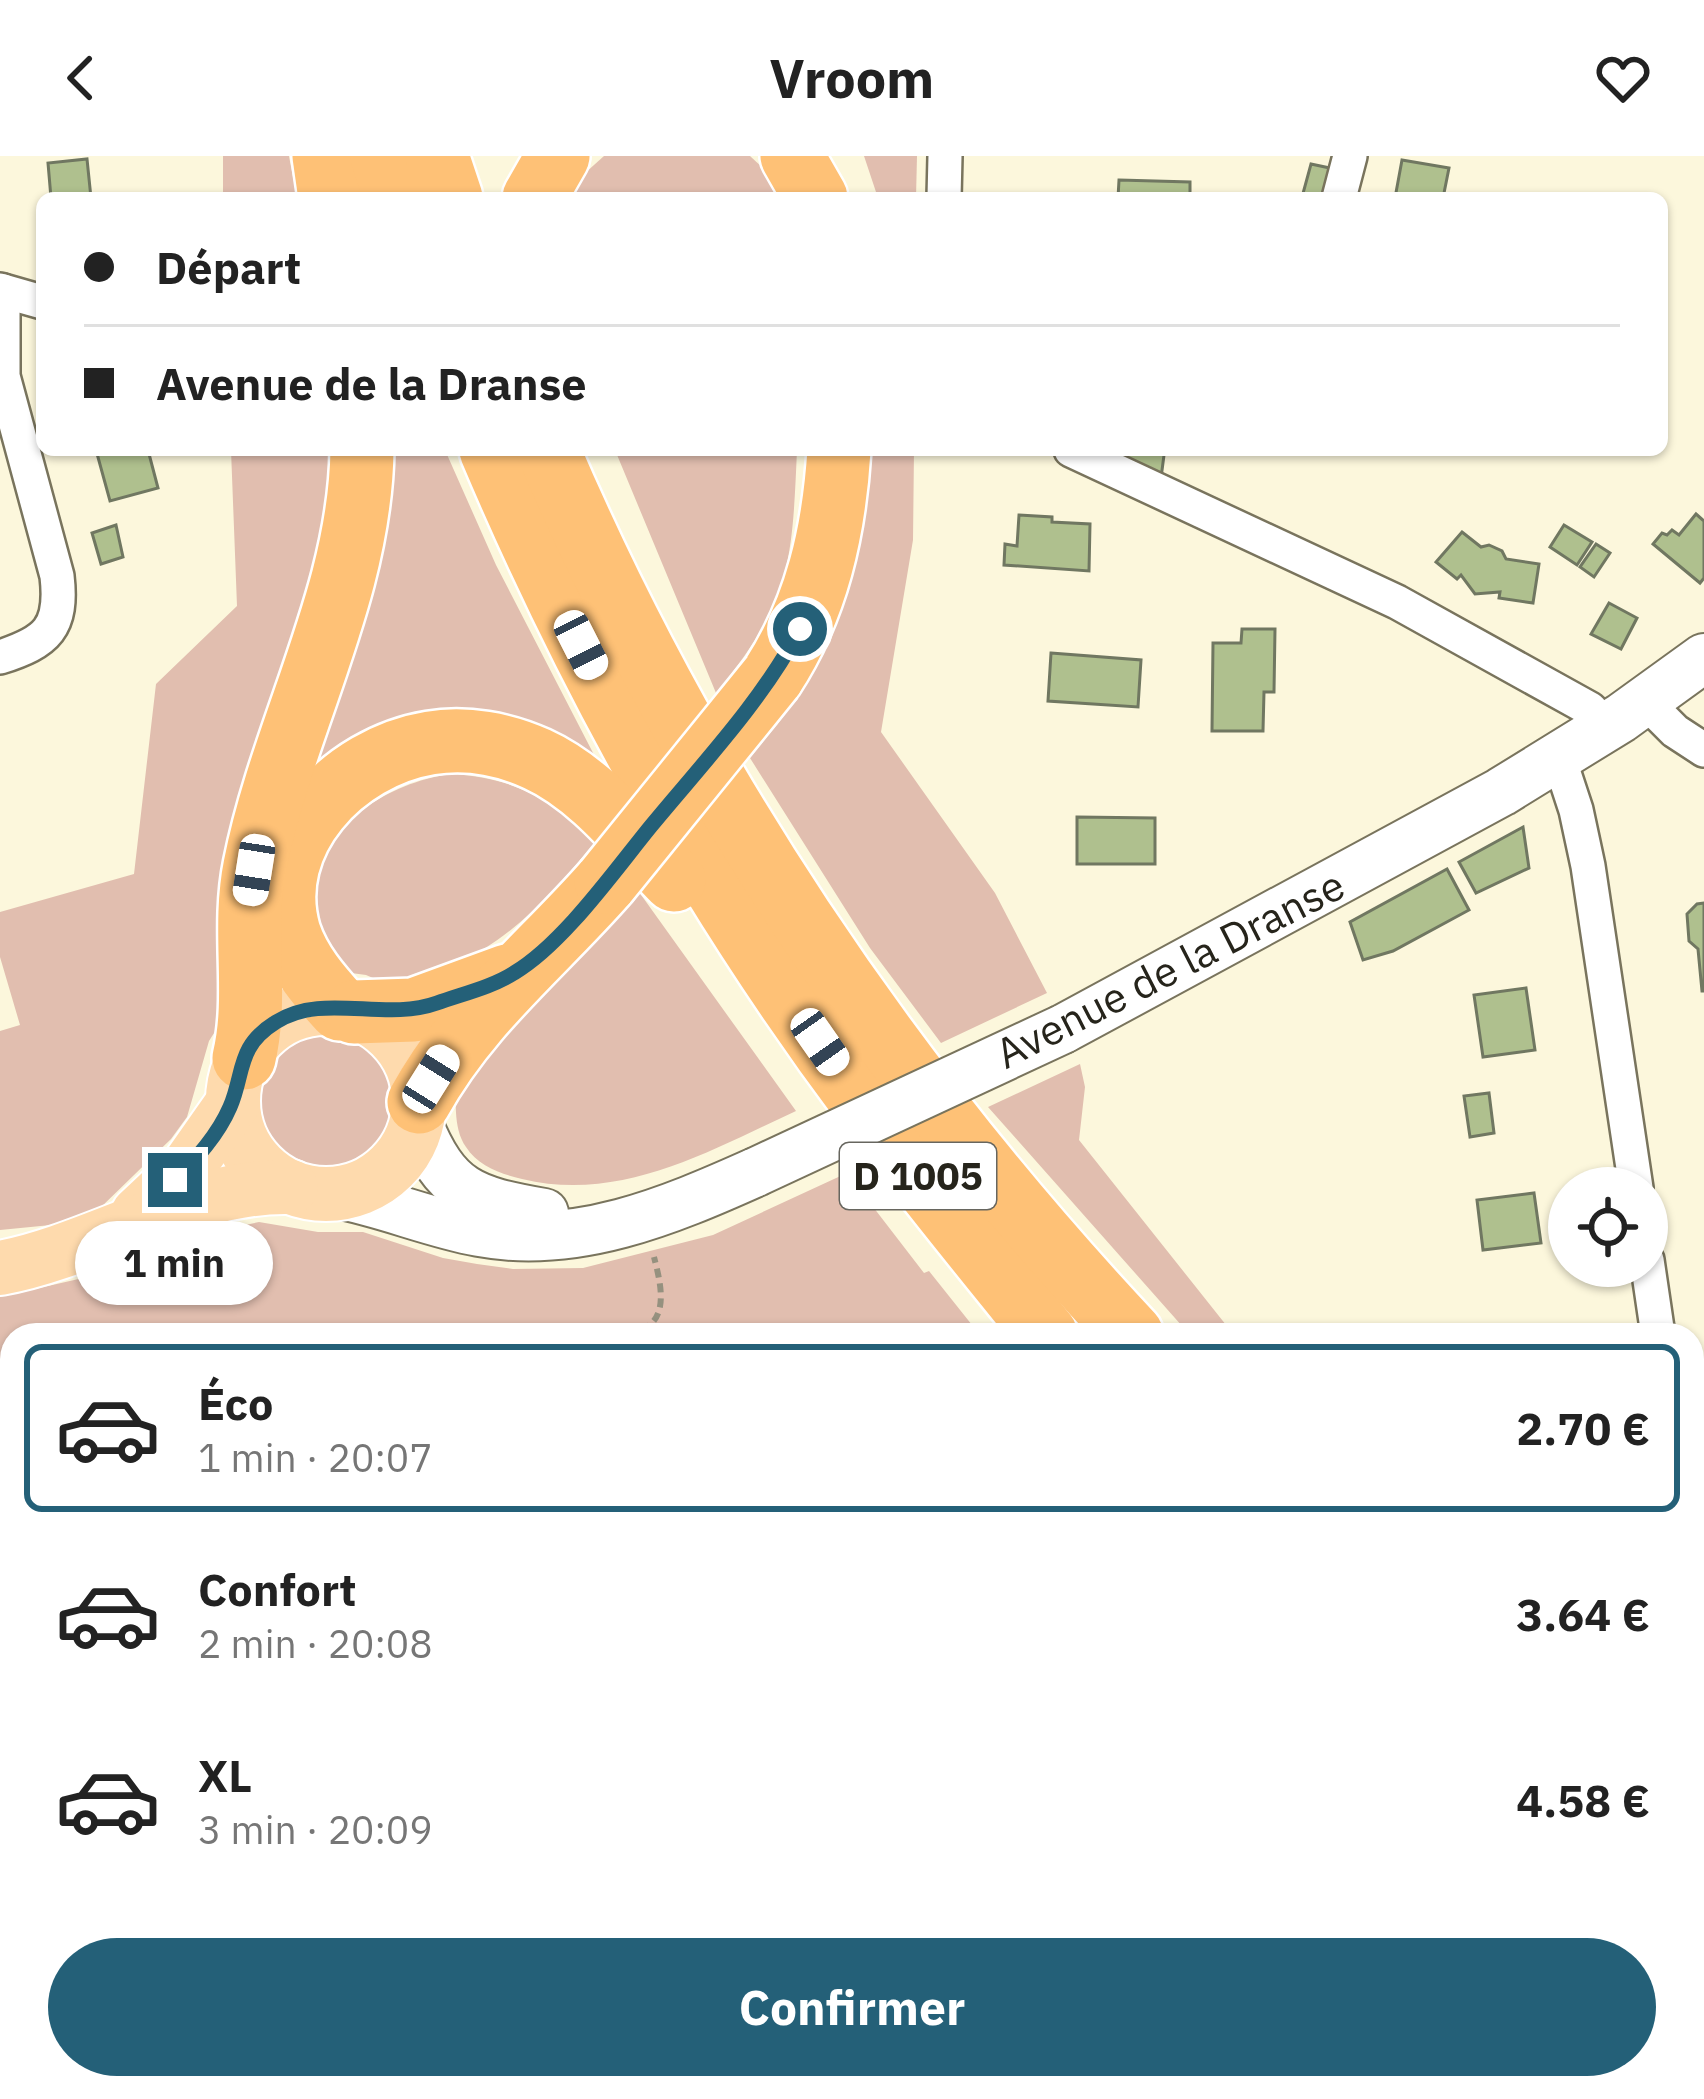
<!DOCTYPE html>
<html lang="fr">
<head>
<meta charset="utf-8">
<style>
  body { margin:0; font-family:"IBM Plex Sans",sans-serif; background:#f6f6f6; color:#222; height:100vh; display:flex; flex-direction:column; font-size:45px; white-space:nowrap }
  * { box-sizing:border-box; margin:0 }
  p { font-size:39px; color:#767676 }
  .icon { flex:none; width:66px; height:66px; fill:none; stroke:currentColor; stroke-width:2; stroke-linecap:round; stroke-linejoin:round }
  .map { position:relative; flex:1; overflow:hidden }
  .details { position:absolute; left:0px; top:1167px; width:1704px; height:777px; display:flex; flex-direction:column; background:#fff; border-radius:36px 36px 0 0; box-shadow:0 3px 9px #0004 }
  .details>* { flex:none }
  .banner { position:absolute; left:36px; top:36px; width:1632px; height:264px; border-radius:18px; box-shadow:0 3px 9px #0004; display:grid; align-content:center; height:264px; padding:0 48px; background:#fff }
  .fabs { position:absolute; left:1548px; top:1011px; display:grid; gap:24px }
  .fabs a { display:grid; place-items:center; width:120px; height:120px; border-radius:50%; background:#fff; box-shadow:0 3px 9px #0004; font-size:60px }
  .end { position:absolute; width:54px; height:54px; margin:-27px; border:15px solid #246078; background:#fff; box-shadow:0 0 0 6px #fff }
  .from { border-radius:50% }
  .bubble { position:absolute; height:84px; border-radius:42px; background:#fff; box-shadow:0 3px 9px #0004; font-size:39px; font-weight:700; line-height:84px; text-align:center }
  .car { position:absolute; width:36px; height:72px; margin:-36px -18px; border-radius:15px; box-shadow:0 0 9px 3px #0007; background:linear-gradient(#fff 24%,#345 0 40%,#fff 0 76%,#345 0 86%,#fff 0) }
  .banner b { display:flex; align-items:center; gap:42px; height:114px; font-size:45px }
  .banner b+b { border-top:3px solid #e0e0e0 }
  .banner i { width:30px; height:30px; background:#222 }
  ul { padding:21px 0 0; list-style:none }
  li { display:flex; align-items:center; gap:36px; height:168px; margin:0 24px 18px; padding:0 24px; border:6px solid transparent; border-radius:18px }
  li div { flex:1 }
  li b { display:block; font-size:45px }
  li em { font-style:normal; font-weight:700 }
  li.on { border-color:#246078 }
  li>.icon { width:108px; height:108px; stroke-width:1.5 }
  .primary-button { display:flex; gap:24px; margin-top:auto; padding:24px 48px }
  .primary-button a { flex:1; height:138px; border-radius:72px; background:#246078; color:#fff; font-size:48px; font-weight:700; line-height:138px; text-align:center }
  header { display:flex; justify-content:space-between; align-items:center; height:156px; padding:0 48px; background:#fff; font-size:54px; font-weight:700 }
  .map>svg:first-child { display:block }
</style>
</head>
<body>
<header><svg class="icon" aria-label="back" viewBox="0 0 24 24"><path d="M15 5l-7 7 7 7"/></svg>Vroom<svg class="icon" aria-label="heart" viewBox="0 0 24 24"><path d="M12 20l-8-8c-3-5 5-10 8-4 3-6 11-1 8 4z"/></svg></header>
<div class="map">
<svg width="1704" height="1943" viewBox="0 0 1704 1943">
  <rect width="100%" height="100%" fill="#fcf7dc"/>
  <g fill="#e1beaf">
    <path d="M223 0H289L297 42H223Z"/>
    <path d="M604 0H750L765 14 784 42H569L584 18Z"/>
    <path d="M864 0H917L916 42H878Z"/>
    <path d="M231 294H331L325 367 313 423 226 692 220 731 221 866 209 885 187 961 171 983 96 1056 51 1069 0 1074V875L20 869 0 801V756L134 718 156 528 237 450Z"/>
    <path d="M377 294H445L496 409 606 622 552 590 305 638Z"/>
    <path d="M615 294H797C792 409 791 445 716 537Z"/>
    <path d="M871 294H914L913 384 881 576 995 737 1047 837 941 887 870 792 750 602C773 573 799 544 816 511 852 444 862 368 871 294Z"/>
    <path d="M449 618C515 621 548 643 596 685 550 740 518 778 453 810L452 823 387 828 366 819 329 814 315 797C315 776 312 752 315 731 326 664 389 628 449 618Z"/>
    <path d="M639 736 796 955C709 995 621 1047 522 1023 501 1018 478 1010 466 991 452 971 457 942 455 918L513 870Z"/>
    <circle cx="327" cy="945" r="69"/>
    <path d="M1080 908 1085 931 1079 984 1234 1179H1190L988 951Z"/>
    <path d="M847 1017 924 1117 929 1115 980 1179H12V1802L0 1790V1141L96 1119 226 1073 259 1066 318 1076H363L443 1102 477 1108 513 1113 583 1112 713 1079Z"/>
    <path d="M1692 1764 1704 1771V1943H88L90 1932H1692Z"/>
  </g>
  <g fill="#afc08e" stroke="#707761" stroke-width="3">
    <path d="M87 3 91 42H51L48 7Z"/>
    <path d="M1402 4 1449 12 1443 42H1395Z"/>
    <path d="M1311 8 1339 14 1332 42 1302 41Z"/>
    <path d="M1119 24 1190 26V42H1118Z"/>
    <path d="M96 294H148L158 332 110 345Z"/>
    <path d="M1125 294H1154L1164 299 1161 322 1122 300Z"/>
    <path d="M1696 358 1704 365V422L1700 427 1653 388 1662 377 1667 379 1672 374 1679 379Z"/>
    <path d="M1019 359 1052 361V366L1090 368 1089 415 1004 409 1005 388 1017 390Z"/>
    <path d="M116 369 123 401 101 408 92 377Z"/>
    <path d="M1564 369 1592 386 1577 409 1550 391Z"/>
    <path d="M1462 376 1481 391 1489 389 1502 395 1506 403 1539 408 1533 447 1499 442 1500 436 1475 438 1461 419 1457 423 1436 406Z"/>
    <path d="M1596 388 1610 397 1594 421 1580 411Z"/>
    <path d="M1609 447 1637 462 1621 493 1591 478Z"/>
    <path d="M1242 473H1275L1274 536H1264L1263 575H1212L1213 487H1241Z"/>
    <path d="M1051 497 1141 504 1138 551 1048 545Z"/>
    <path d="M1077 661 1155 662V708H1077Z"/>
    <path d="M1523 671 1529 712 1476 737 1459 706Z"/>
    <path d="M1447 713 1469 754 1393 795 1363 804 1350 766Z"/>
    <path d="M1704 747V835H1702L1698 793 1689 785 1687 758 1697 748Z"/>
    <path d="M1526 832 1535 894 1483 901 1474 839Z"/>
    <path d="M1489 937 1494 977 1470 981 1464 940Z"/>
    <path d="M1534 1037 1541 1087 1483 1094 1477 1044Z"/>
  </g>
  <g fill="none" stroke-linecap="round" stroke-linejoin="round">
    <defs>
      <g id="street">
        <path d="M944 42 945 0"/>
        <path d="M1339 42 1350 0"/>
        <path d="M0 134 42 146"/>
        <path d="M1071 294 1397 446 1590 553 1606 572"/>
        <path d="M0 501C47 486 63 472 57 420L3 220V135"/>
        <path d="M1645 545 1675 575 1704 594"/>
        <path d="M1559 602 1576 654 1588 710 1636 1032"/>
        <path d="M1647 1104 1658 1179"/>
        <path d="M1692 1311 1704 1328"/>
      </g>
      <g id="secondary">
        <path d="M1063 873 1501 636 1621 562 1704 502"/>
        <path d="M417 965C446 1037 471 1044 544 1057"/>
        <path d="M336 1038C385 1047 430 1067 479 1076 576 1094 669 1055 756 1016"/>
      </g>
      <g id="primary">
        <circle cx="326" cy="945" r="93"/>
        <path d="M138 1058 188 1011 233 947"/>
        <path d="M0 1112C97 1094 191 1028 291 1031"/>
      </g>
      <g id="highway">
        <path d="M324 0 330 42"/>
        <path d="M382 0 395 42"/>
        <path d="M437 0 451 42"/>
        <path d="M792 0 816 42"/>
        <path d="M534 42 558 0"/>
        <path d="M491 294C589 525 714 749 865 950 923 1028 985 1103 1046 1179"/>
        <path d="M548 294C688 622 889 920 1132 1179"/>
        <path d="M772 521C817 452 834 375 839 294"/>
        <path d="M340 853C319 830 299 807 289 777 262 685 344 601 430 587 466 581 504 588 537 603 592 628 633 682 674 724"/>
        <path d="M354 856 414 854 507 820"/>
        <path d="M244 902C259 839 242 774 255 710 283 569 360 440 362 294"/>
        <path d="M419 946C468 857 540 801 606 726"/>
        <path d="M1692 1655 1704 1663"/>
        <path d="M1692 1731 1704 1739"/>
      </g>
    </defs>
    <use href="#street" stroke="#79745d" stroke-width="38"/>
    <use href="#secondary" stroke="#79745d" stroke-width="52"/>
    <use href="#primary" stroke="#fff" stroke-width="58"/>
    <use href="#highway" stroke="#fff" stroke-width="68"/>
    <g stroke="#95917f" stroke-width="6" stroke-dasharray="9 6" stroke-linecap="butt">
      <path d="M597 1179C610 1176 623 1177 636 1175 672 1167 660 1125 654 1101"/>
      <path d="M0 1546 12 1543"/>
      <path d="M0 1799 12 1811"/>
      <path d="M99 1932 149 1943"/>
      <path d="M651 1943 657 1932"/>
    </g>
    <use href="#street" stroke="#fff" stroke-width="33"/>
    <use href="#secondary" stroke="#fff" stroke-width="48"/>
    <use href="#primary" stroke="#fedaad" stroke-width="54"/>
    <use href="#highway" stroke="#fec176" stroke-width="63"/>
    <defs>
      <path id="secondary-bridge" d="M756 1016 1063 873"/>
      <path id="highway-bridge" d="M606 726 772 521"/>
    </defs>
    <use href="#secondary-bridge" stroke="#79745d" stroke-width="52" stroke-linecap="butt"/>
    <use href="#highway-bridge" stroke="#fff" stroke-width="68" stroke-linecap="butt"/>
    <use href="#secondary-bridge" stroke="#fff" stroke-width="48"/>
    <use href="#highway-bridge" stroke="#fec176" stroke-width="63"/>
  </g>
  <g fill="none" stroke-linecap="round" stroke-linejoin="round">
    <path stroke="#246078" stroke-width="15" d="M175 1024C196 1003 218 979 230 951 245 916 236 891 276 866 323 836 384 866 437 847 462 838 492 831 514 817 563 788 615 714 651 670 703 607 762 545 800 473"/>
  </g>
  <g text-anchor="middle" stroke-width="9" stroke-linejoin="round" paint-order="stroke">
    <rect fill="#fff" stroke="#67665f" stroke-width="3" x="840" y="987" width="156" height="66" rx="9"/>
    <g font-size="39" font-weight="bold" fill="#26241b">
      <text x="918" y="1034">D 1005</text>
    </g>
    <g font-size="42" fill="#26241b" stroke="#fff">
      <text transform="translate(1170 813) rotate(-27)" y="15">Avenue de la Dranse</text>
    </g>
  </g>
</svg>
<div class="fabs">
<a><svg class="icon" aria-label="locate" viewBox="0 0 24 24"><circle cx="12" cy="12" r="6"/><path d="M12 2v4M12 18v4M2 12h4M18 12h4"/></svg></a>
</div>
<i class="end from" style="left:800px;top:473px"></i>
<i class="end" style="left:175px;top:1024px"></i>
<div class="bubble" style="left:75px;top:1065px;width:198px">1 min</div>
<i class="car" style="left:581px;top:489px;rotate:153deg"></i>
<i class="car" style="left:254px;top:714px;rotate:189deg"></i>
<i class="car" style="left:820px;top:886px;rotate:145deg"></i>
<i class="car" style="left:431px;top:923px;rotate:32deg"></i>
<div class="banner">
<b><i class="from"></i>Départ</b>
<b><i></i>Avenue de la Dranse</b>
</div>
<section class="details">
<ul>
<li class="on"><svg class="icon" aria-label="car" viewBox="0 0 24 24"><path d="M5 17H2v-5l4-1 3-4h7l3 4 3 1v5h-3M9 17h6M6 11h13"/><circle cx="7" cy="17" r="2"/><circle cx="17" cy="17" r="2"/></svg><div><b>Éco</b><p>1 min · 20:07</p></div><em>2.70 €</em></li>
<li><svg class="icon" aria-label="car" viewBox="0 0 24 24"><path d="M5 17H2v-5l4-1 3-4h7l3 4 3 1v5h-3M9 17h6M6 11h13"/><circle cx="7" cy="17" r="2"/><circle cx="17" cy="17" r="2"/></svg><div><b>Confort</b><p>2 min · 20:08</p></div><em>3.64 €</em></li>
<li><svg class="icon" aria-label="car" viewBox="0 0 24 24"><path d="M5 17H2v-5l4-1 3-4h7l3 4 3 1v5h-3M9 17h6M6 11h13"/><circle cx="7" cy="17" r="2"/><circle cx="17" cy="17" r="2"/></svg><div><b>XL</b><p>3 min · 20:09</p></div><em>4.58 €</em></li>
</ul>
<div class="primary-button"><a>Confirmer</a></div>
</section>
</div>
</body>
</html>
